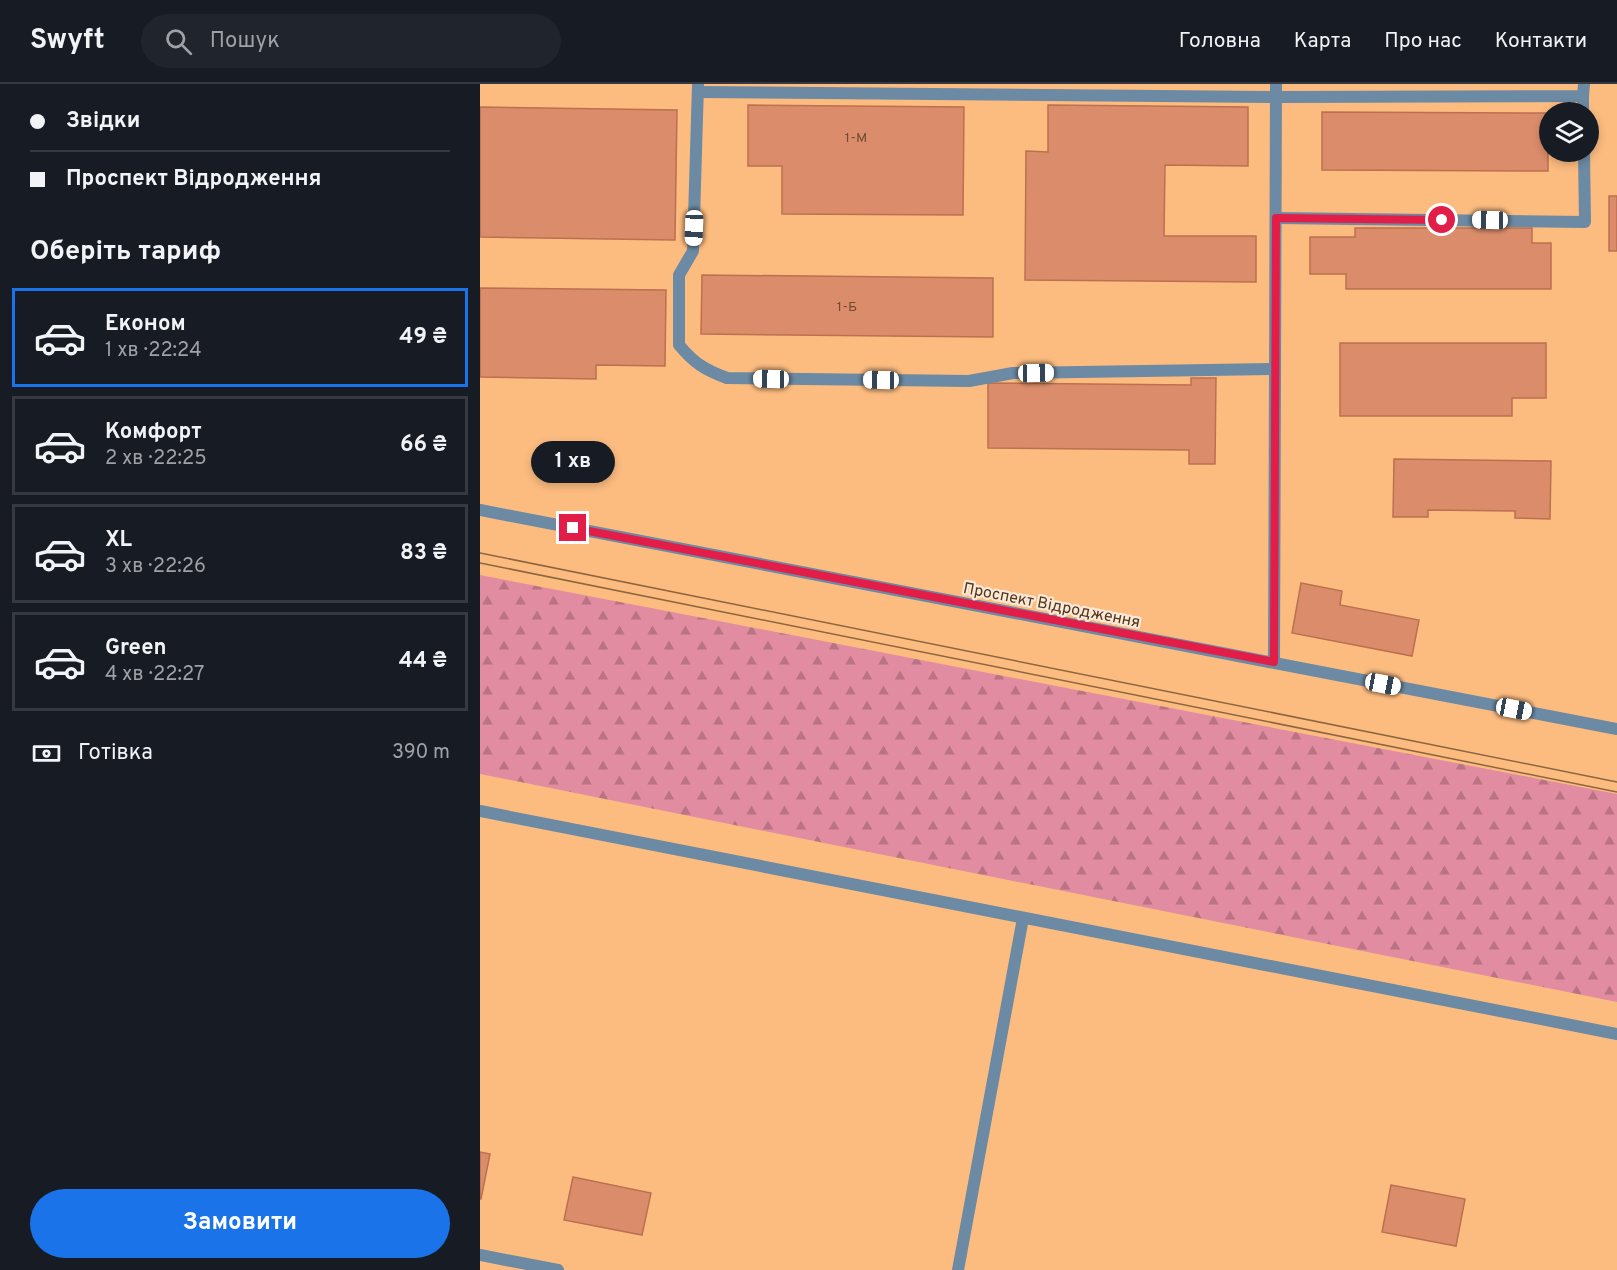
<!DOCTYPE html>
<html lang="uk">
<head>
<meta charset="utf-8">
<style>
  body { margin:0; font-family:Overpass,sans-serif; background:#20242c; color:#f1f3f6; height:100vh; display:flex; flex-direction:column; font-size:22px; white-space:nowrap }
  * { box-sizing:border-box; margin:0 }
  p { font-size:20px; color:#9ea1a6 }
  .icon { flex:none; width:33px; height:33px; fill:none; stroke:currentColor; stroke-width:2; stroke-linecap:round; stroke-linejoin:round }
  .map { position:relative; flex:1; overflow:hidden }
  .panel { display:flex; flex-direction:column; background:#171b24; width:480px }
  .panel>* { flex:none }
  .guide { display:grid; align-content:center; height:132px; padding:0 30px; background:#171b24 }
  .fabs { position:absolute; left:1059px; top:18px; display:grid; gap:12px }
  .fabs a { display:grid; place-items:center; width:60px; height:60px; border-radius:50%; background:#171b24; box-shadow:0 3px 9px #0003; font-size:30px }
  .end { position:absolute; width:27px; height:27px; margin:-14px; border:8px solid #e11d48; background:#fff; box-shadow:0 0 0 3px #fff }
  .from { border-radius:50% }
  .bubble { position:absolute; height:42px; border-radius:21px; background:#171b24; box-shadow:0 3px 9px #0003; font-size:20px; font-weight:700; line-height:42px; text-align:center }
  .car { position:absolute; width:18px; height:36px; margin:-18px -9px; border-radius:8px; box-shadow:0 0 4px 2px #0007; background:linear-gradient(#fff 24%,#345 0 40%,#fff 0 76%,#345 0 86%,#fff 0) }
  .guide b { display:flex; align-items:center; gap:21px; height:57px; font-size:22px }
  .guide b+b { border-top:2px solid #363941 }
  .guide i { width:15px; height:15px; background:#f1f3f6 }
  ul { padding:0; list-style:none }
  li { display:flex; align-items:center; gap:18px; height:99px; margin:0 12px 9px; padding:0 18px; border:3px solid #363941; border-radius:0px }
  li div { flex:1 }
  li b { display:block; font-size:22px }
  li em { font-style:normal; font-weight:700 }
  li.selected { border-color:#1a73e8 }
  li>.icon { width:54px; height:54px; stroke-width:1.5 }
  h2 { padding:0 30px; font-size:27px; line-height:72px }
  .pay { display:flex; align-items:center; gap:15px; height:66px; padding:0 30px; font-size:22px }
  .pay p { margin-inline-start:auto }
  .primary-button { display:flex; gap:12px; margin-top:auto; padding:12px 30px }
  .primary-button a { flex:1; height:69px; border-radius:36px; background:#1a73e8; color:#fff; font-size:24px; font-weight:700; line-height:69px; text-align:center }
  header { display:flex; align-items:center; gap:36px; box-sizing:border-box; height:84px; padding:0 30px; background:#171b24; border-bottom:2px solid #363941 }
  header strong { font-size:28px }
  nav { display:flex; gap:33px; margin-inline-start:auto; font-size:21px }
  .search { width:420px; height:54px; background:#20242c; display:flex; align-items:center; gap:15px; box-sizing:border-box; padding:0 21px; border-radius:33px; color:#9ea1a6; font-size:22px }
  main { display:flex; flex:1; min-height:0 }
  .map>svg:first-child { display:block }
</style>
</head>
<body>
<header>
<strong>Swyft</strong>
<div class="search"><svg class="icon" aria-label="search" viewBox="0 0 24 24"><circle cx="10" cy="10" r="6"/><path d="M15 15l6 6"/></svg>Пошук</div>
<nav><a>Головна</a><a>Карта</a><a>Про нас</a><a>Контакти</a></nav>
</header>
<main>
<section class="panel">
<div class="guide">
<b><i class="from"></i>Звідки</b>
<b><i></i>Проспект Відродження</b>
</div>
<h2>Оберіть тариф</h2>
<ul>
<li class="selected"><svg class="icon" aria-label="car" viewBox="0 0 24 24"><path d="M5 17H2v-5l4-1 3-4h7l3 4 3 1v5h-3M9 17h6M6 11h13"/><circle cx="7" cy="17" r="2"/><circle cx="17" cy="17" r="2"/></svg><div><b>Економ</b><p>1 хв · 22:24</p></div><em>49 ₴</em></li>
<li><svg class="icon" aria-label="car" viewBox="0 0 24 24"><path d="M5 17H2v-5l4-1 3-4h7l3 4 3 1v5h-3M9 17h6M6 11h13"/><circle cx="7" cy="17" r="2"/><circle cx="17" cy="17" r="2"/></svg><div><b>Комфорт</b><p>2 хв · 22:25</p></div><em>66 ₴</em></li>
<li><svg class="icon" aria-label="car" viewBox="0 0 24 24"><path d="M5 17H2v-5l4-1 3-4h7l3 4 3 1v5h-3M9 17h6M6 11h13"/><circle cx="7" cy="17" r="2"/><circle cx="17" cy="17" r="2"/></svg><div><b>XL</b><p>3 хв · 22:26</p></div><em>83 ₴</em></li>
<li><svg class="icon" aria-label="car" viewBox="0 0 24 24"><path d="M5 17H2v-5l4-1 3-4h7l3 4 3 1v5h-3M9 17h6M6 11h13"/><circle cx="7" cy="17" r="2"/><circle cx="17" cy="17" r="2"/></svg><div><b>Green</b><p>4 хв · 22:27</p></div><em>44 ₴</em></li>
</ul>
<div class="pay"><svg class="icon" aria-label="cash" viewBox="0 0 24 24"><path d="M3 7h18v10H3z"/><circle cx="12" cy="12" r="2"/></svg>Готівка<p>390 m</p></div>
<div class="primary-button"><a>Замовити</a></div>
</section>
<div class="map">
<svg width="1137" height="1186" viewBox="0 0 1137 1186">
  <defs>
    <pattern id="forest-firs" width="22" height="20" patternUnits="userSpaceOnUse" patternTransform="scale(1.5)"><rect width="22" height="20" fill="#e18ca1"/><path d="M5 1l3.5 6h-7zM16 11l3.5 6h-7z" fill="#b97383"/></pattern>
  </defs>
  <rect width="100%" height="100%" fill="#fcbc80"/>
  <path fill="url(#forest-firs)" d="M0 491 1137 710V918L0 690Z"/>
  <g fill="#db8d6b" stroke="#bb704f" stroke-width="1.5">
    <path d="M268 21 484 23 483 131 302 130V82H268Z"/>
    <path d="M568 21 768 23V82L685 81 684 152H776V198L545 196 546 67 568 68Z"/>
    <path d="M0 23 197 26 195 156 0 153Z"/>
    <path d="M842 28 1068 29V87L842 86Z"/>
    <rect x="1129" y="112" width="8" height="55"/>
    <path d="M875 144H1052V159H1071V205H866V190H830V153H875Z"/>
    <path d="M222 191 513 194V253L221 250Z"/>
    <path d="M0 204 186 206 185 282 116 281V295L0 293Z"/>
    <path d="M860 259H1066V314H1032V332H860Z"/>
    <path d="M711 294H736L735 380H709V366L508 364V299L711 301Z"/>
    <path d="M914 375 1071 377 1070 435 1035 434V427L948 426V433H913Z"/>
    <path d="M821 499 862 507 860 521 939 536 932 572 812 549Z"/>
    <path d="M0 1068 10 1070 1 1115H0Z"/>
    <path d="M93 1093 171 1109 162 1151 84 1136Z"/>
    <path d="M911 1101 985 1115 976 1162 902 1148Z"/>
  </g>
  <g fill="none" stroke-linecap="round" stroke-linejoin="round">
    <g stroke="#6c8aa3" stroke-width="12">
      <path d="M218 1 213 167 199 191V261C214 279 225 286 247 294L489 297 533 289 795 285"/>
      <path d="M218 8 796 13 1103 12 1104 0"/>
      <path d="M1103 12V28"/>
      <path d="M796 134 1105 138 1104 68"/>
      <path d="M794 578 796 0"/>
      <path d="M0 727 1137 950"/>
      <path d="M0 1171 78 1186"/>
      <path d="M478 1186 543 834"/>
    </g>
    <path stroke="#6c8aa3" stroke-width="12" d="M0 426 1137 645"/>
    <g stroke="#8d6540" stroke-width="1.5">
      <path d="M0 469 1137 698"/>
      <path d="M0 479 1137 708"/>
    </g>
  </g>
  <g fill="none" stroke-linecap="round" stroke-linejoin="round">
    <path stroke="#e11d48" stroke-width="8" d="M93 444 794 578 796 134 962 136"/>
  </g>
  <g text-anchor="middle" stroke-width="4.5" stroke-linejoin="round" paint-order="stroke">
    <g font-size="14" fill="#734c30">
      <text x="376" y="58">1-М</text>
      <text x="367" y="227">1-Б</text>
    </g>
    <g font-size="16" fill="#50361d" stroke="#fce8d6">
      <text transform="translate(572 520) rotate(11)" y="6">Проспект Відродження</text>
    </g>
  </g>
</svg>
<div class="fabs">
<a><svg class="icon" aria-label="layers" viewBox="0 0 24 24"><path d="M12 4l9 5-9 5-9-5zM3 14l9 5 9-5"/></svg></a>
</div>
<i class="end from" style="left:962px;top:136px"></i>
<i class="end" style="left:93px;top:444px"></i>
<div class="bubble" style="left:51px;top:357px;width:84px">1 хв</div>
<i class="car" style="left:1010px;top:136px;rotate:271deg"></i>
<i class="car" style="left:214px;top:144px;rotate:182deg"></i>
<i class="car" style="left:556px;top:289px;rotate:89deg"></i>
<i class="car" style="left:291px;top:295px;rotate:271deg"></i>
<i class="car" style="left:401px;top:296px;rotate:271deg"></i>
<i class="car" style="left:903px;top:600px;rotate:101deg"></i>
<i class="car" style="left:1034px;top:625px;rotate:101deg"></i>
</div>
</main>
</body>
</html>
